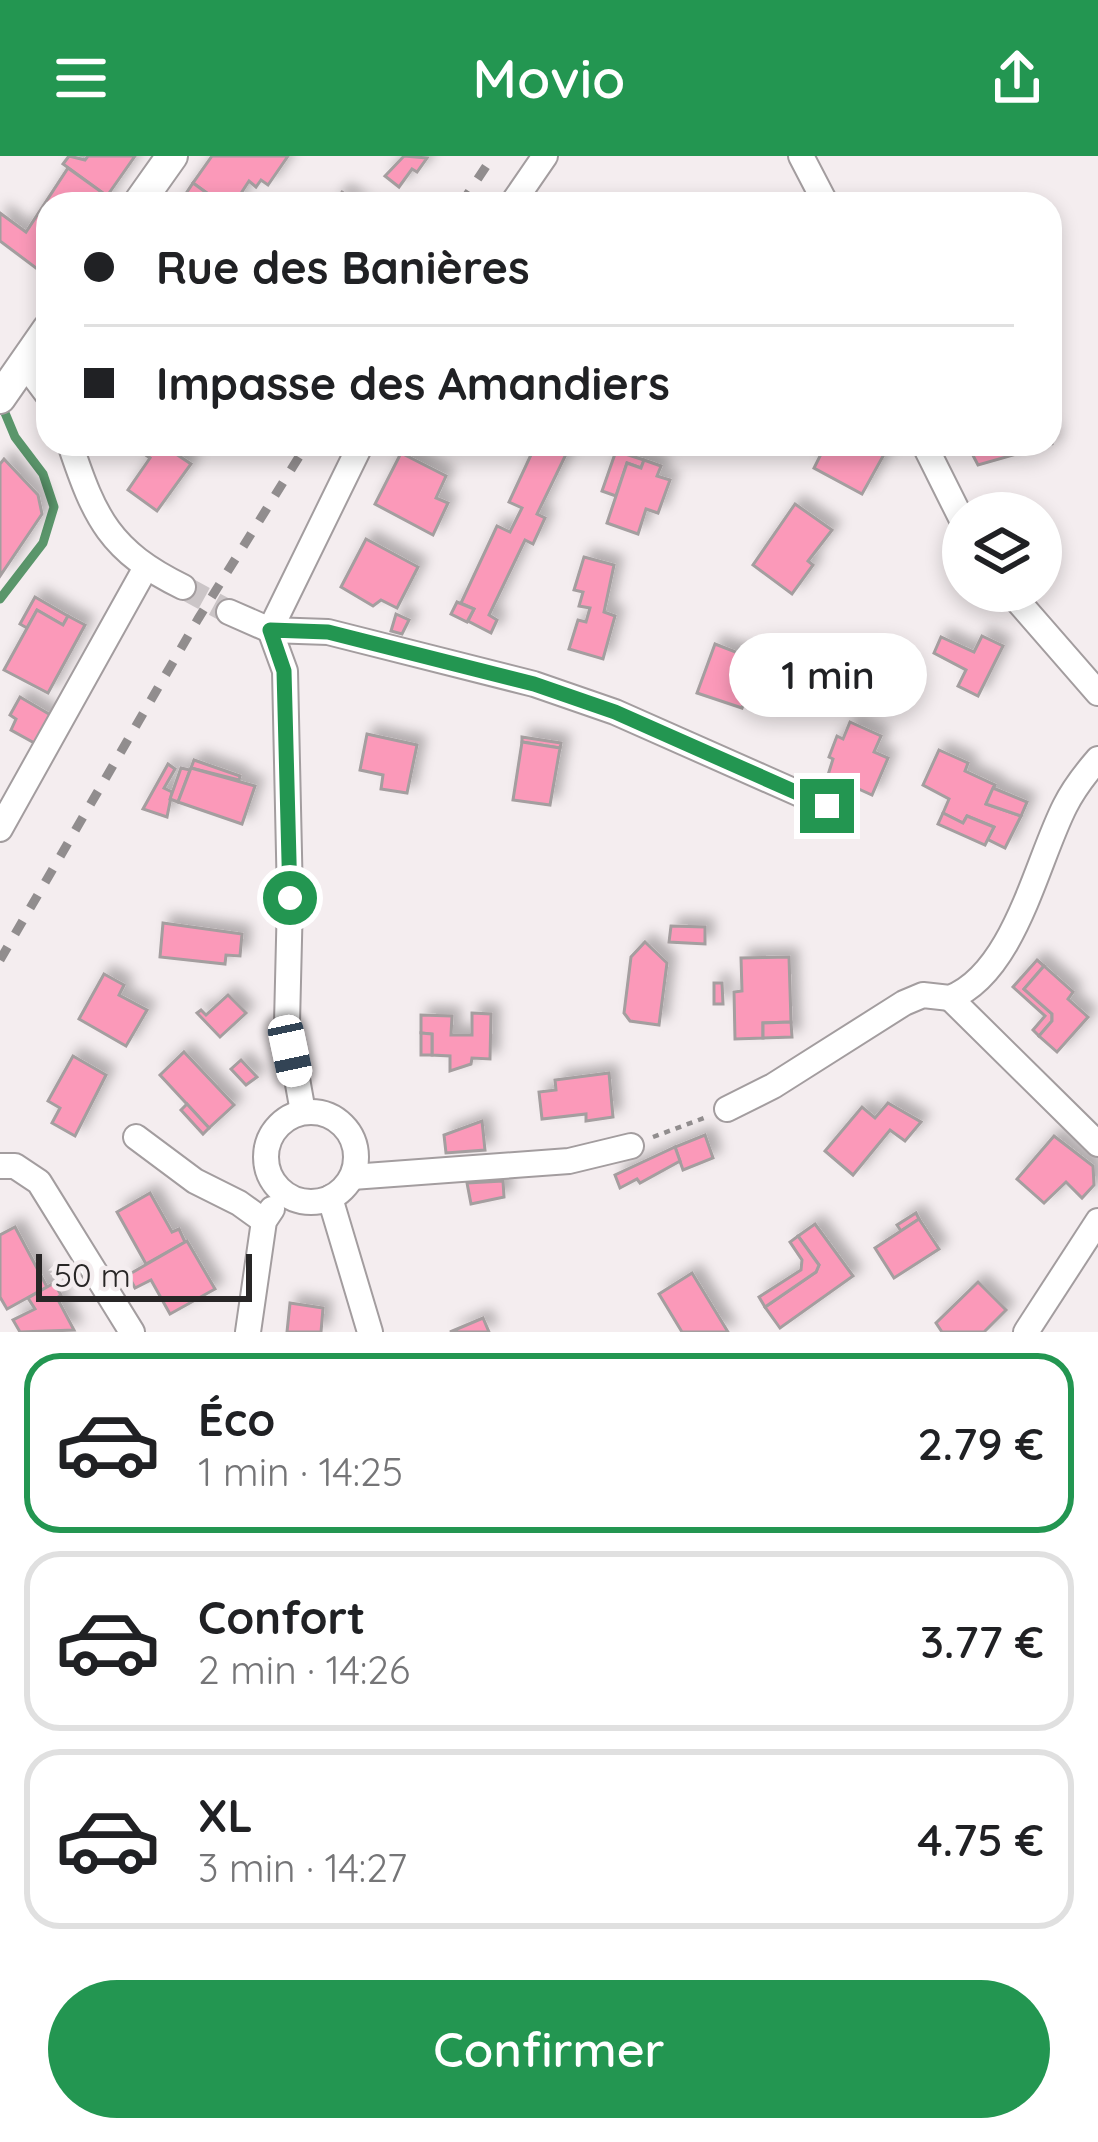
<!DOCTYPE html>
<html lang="fr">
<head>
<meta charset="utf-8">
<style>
  body { margin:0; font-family:Quicksand,sans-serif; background:#f6f6f6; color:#202124; height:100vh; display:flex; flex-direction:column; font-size:45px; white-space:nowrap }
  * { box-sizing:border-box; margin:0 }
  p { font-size:39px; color:#757577 }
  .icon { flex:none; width:66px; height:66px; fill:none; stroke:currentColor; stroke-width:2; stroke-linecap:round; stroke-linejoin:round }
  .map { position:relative; height:1176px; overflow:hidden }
  .panel { display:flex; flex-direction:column; background:#fff; flex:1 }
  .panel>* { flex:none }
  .hud { position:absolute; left:36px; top:36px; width:1026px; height:264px; border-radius:36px; box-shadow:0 6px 18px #0003; display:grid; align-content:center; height:264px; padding:0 48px; background:#fff }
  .controls { position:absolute; left:942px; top:336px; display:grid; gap:24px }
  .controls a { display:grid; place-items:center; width:120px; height:120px; border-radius:50%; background:#fff; box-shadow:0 6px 18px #0003; font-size:60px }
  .scale { position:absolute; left:36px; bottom:30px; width:216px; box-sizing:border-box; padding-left:12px; border:6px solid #282626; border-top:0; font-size:33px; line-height:42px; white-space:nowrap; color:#282626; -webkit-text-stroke:9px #f4edef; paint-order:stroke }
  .end { position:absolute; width:54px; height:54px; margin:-27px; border:15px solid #239651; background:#fff; box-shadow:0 0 0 6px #fff }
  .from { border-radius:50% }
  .bubble { position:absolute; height:84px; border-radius:42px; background:#fff; box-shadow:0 6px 18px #0003; font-size:39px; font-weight:600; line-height:84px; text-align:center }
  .car { position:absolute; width:36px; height:72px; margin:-36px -18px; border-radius:15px; box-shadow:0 0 9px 3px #0007; background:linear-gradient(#fff 24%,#345 0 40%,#fff 0 76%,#345 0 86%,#fff 0) }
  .hud b { display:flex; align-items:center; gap:42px; height:114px; font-size:45px }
  .hud b+b { border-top:3px solid #e0e0e0 }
  .hud i { width:30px; height:30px; background:#202124 }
  ul { padding:21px 0 0; list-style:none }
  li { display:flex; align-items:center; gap:36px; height:180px; margin:0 24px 18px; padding:0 24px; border:6px solid #e0e0e0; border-radius:36px }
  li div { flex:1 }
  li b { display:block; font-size:45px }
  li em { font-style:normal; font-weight:600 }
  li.current { border-color:#239651 }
  li>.icon { width:108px; height:108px; stroke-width:1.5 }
  .button { display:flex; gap:24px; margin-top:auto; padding:24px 48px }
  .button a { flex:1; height:138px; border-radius:72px; background:#239651; color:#fff; font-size:48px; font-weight:600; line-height:138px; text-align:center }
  header { display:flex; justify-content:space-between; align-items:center; height:156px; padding:0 48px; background:#239651; color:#fff; font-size:54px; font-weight:600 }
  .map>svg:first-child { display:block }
</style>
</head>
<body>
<header><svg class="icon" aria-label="menu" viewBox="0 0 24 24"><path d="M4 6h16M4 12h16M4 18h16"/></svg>Movio<svg class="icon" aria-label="share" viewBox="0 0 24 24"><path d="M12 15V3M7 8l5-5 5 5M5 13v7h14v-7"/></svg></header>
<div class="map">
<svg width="1098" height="1176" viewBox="0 0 1098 1176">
  <defs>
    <filter id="shadow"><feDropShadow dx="8" dy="-8" stdDeviation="6" flood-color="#0004"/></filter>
  </defs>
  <rect width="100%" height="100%" fill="#f4edef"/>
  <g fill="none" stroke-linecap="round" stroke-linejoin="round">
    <path stroke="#5a966b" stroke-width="9" d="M0 245 15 281 43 318 54 351 43 387 0 443"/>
  </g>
  <g fill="#fb99b9" stroke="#a49e9f" stroke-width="3" filter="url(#shadow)">
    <path d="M69 0 85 4 88 0H135L107 40 63 8Z"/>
    <path d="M212 0H288L268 29 261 24 256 31 249 25 236 45 239 48H222L193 27Z"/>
    <path d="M404 0 427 2 417 16 412 13 399 31 385 20Z"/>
    <path d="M68 12 107 40 101 48H48V121L0 85V57L26 76Z"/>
    <path d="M193 27 222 48H179Z"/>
    <path d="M342 36 360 48H334Z"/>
    <path d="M1050 274 1052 288 978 309 967 288H1050Z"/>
    <path d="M144 288H161L191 308 157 355 128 334 150 302 140 295Z"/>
    <path d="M536 288H571L537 358 545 362 533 388 525 384 489 459 497 464 491 477 468 465 474 453 461 447 497 370 510 376 522 352 509 346Z"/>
    <path d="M826 288H880L887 293 862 338 814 312Z"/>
    <path d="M616 295 644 304 641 312 627 307 616 340 602 335Z"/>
    <path d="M401 297 446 320 436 342 448 347 433 379 375 348Z"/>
    <path d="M4 303 38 339 42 358 0 420V308Z"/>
    <path d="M644 304 661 310 657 320 670 324 658 357 646 353 638 378 607 367 627 307 641 312Z"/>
    <path d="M795 348 832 374 808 405 813 409 792 438 753 409Z"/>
    <path d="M366 383 418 411 397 452 381 444 373 450 341 431Z"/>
    <path d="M584 401 614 409 604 456 615 460 603 503 569 493 578 464 586 466 590 452 579 450 583 436 574 434Z"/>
    <path d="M35 441 68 460 63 469 37 454 27 472 20 468Z"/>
    <path d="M457 446 474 453 467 466 451 458Z"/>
    <path d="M37 454 63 469 68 460 85 469 48 537 4 514Z"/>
    <path d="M396 458 409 464 402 478 391 475Z"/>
    <path d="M982 480 1003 490 978 540 958 530 966 514 934 497 941 481 974 496Z"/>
    <path d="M715 488 759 505 742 552 697 537Z"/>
    <path d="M20 541 54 561 38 589 11 574 16 563 10 559Z"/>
    <path d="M850 566 881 580 874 596 888 602 872 639 828 619 833 603 829 601 837 580 843 583Z"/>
    <path d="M367 578 417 589 407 637 381 633 383 619 360 614Z"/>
    <path d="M522 581 561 587 560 592 522 586Z"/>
    <path d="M522 586 560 592 550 649 513 644Z"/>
    <path d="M939 594 968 607 965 615 995 629 986 648 1021 660 1005 692 987 683 994 671 967 660 963 667 943 657 949 643 923 629Z"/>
    <path d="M194 604 240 620 239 624 191 612Z"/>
    <path d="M168 608 175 613 164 632 172 636 167 661 143 653Z"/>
    <path d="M181 612 190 614 178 646 170 643Z"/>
    <path d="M191 612 255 630 242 668 178 646Z"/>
    <path d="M993 632 1027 646 1021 660 986 648Z"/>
    <path d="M943 657 963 667 967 660 994 671 985 689 938 668Z"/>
    <path d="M163 767 242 778 240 800 226 799 225 808 160 801Z"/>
    <path d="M671 770 705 771V788L669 786Z"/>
    <path d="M645 786 667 807 659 869 630 865 624 857 631 801Z"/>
    <path d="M789 801 791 866 763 867V882L735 883 734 836 742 835 741 802Z"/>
    <path d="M1037 804 1044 810 1024 833 1052 858V865L1039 880 1033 874 1045 860 1013 831Z"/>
    <path d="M1044 810 1073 836 1068 843 1088 861 1057 896 1039 880 1052 865V858L1024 833Z"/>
    <path d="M104 818 124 829 119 839 147 854 126 890 79 863Z"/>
    <path d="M714 827H722L723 848H714Z"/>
    <path d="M228 839 246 857 220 881 197 857 201 854 206 859Z"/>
    <path d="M472 857 491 858 490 903 472 902 471 908 450 915V900L432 899V878L421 877V859L452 860 451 879H472Z"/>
    <path d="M791 866 792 881 763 882V867Z"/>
    <path d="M421 877 432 878V899H421Z"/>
    <path d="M184 896 234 949 209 972 160 919Z"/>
    <path d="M73 900 106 919 75 980 52 967 60 952 48 945Z"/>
    <path d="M241 904 257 921 246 929 231 913Z"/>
    <path d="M609 917 613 961 586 965V958L542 963 539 936 556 934 555 924Z"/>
    <path d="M888 947 921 966 905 985 890 974 853 1019 825 995 862 951 875 962Z"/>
    <path d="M187 948 209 972 203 978 181 954Z"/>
    <path d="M482 965 485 994 446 997 444 979Z"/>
    <path d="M705 979 713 1002 683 1014 675 991Z"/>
    <path d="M1054 980 1093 1010 1094 1029 1082 1042 1066 1026 1044 1047 1017 1023Z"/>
    <path d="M675 991 680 1005 640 1027 637 1023 620 1032 615 1019Z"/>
    <path d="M503 1025 504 1041 471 1048 467 1027Z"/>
    <path d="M150 1037 172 1076 179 1073 185 1086 146 1108 117 1056Z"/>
    <path d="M916 1057 919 1063 901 1075 897 1069Z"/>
    <path d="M919 1063 939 1093 894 1122 875 1092Z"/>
    <path d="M815 1068 853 1120 780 1172 765 1151 816 1116 819 1109 798 1080Z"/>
    <path d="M15 1071 47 1131 7 1153 0 1141V1079Z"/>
    <path d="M798 1080 819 1109 816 1116 765 1151 759 1141 801 1114 802 1104 790 1086Z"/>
    <path d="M187 1085 215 1133 170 1158 151 1124 135 1132 128 1119Z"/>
    <path d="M692 1117 728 1176H682L659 1138Z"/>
    <path d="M978 1126 1006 1154 984 1176H942L936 1167Z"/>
    <path d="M54 1127 61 1139 57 1142 74 1174 20 1176 13 1164 35 1153 28 1142Z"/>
    <path d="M290 1147 323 1152 321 1176H287Z"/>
    <path d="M483 1162 489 1176H450Z"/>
  </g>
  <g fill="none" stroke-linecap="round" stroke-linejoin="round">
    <path stroke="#cbc5c7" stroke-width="24" stroke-dasharray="24 12" stroke-linecap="butt" d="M183 431 229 456"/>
    <defs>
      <g id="minor">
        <path d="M801 0 826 48"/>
        <path d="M512 48 545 0"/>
        <path d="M24 207 48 239"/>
        <path d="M70 288C95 363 110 395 183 431"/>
        <path d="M924 288 963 366"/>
        <path d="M1009 435 1098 537"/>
        <path d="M229 456 270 474 328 476 534 528 615 556 827 650"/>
        <path d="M270 474 285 515 290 743 287 867 303 956"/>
        <path d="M270 474 361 288"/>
        <path d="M0 673 145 413"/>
        <path d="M950 842 1098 988"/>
        <path d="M727 953 773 930 904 847 923 839 950 842C1014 817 1036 707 1065 650 1074 632 1085 618 1098 603"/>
        <circle cx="311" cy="1001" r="45"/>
        <path d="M136 981 195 1025 239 1047 264 1065"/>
        <path d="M0 1010H15L39 1026 132 1176"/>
        <path d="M352 1021 569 1005 631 990"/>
        <path d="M330 1042 370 1176"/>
        <path d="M248 1176 264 1065 272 1053"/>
        <path d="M1026 1176 1098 1065"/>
      </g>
      <g id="tertiary">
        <path d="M138 48 172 0"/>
        <path d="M0 242 48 173"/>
      </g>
    </defs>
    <use href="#minor" stroke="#a39d9f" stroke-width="28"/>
    <use href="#tertiary" stroke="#a39d9f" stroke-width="34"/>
    <path stroke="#918d8e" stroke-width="4.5" stroke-dasharray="6 6" stroke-linecap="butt" d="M653 981 704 962"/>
    <use href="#minor" stroke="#fff" stroke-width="24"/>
    <use href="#tertiary" stroke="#fff" stroke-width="30"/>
    <g stroke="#918d8e" stroke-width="9" stroke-dasharray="15 15" stroke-linecap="butt">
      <path d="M461 48 493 0"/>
      <path d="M0 804 198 463 307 288"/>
    </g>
  </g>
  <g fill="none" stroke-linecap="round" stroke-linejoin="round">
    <path stroke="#239651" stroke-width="15" d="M290 742 284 515 270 474 328 476 534 528 615 556 827 650"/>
  </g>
</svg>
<div class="controls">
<a><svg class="icon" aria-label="layers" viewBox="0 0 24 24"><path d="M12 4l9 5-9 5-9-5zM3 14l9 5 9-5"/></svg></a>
</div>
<div class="scale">50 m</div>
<i class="end from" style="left:290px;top:742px"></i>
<i class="end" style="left:827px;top:650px"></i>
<div class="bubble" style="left:729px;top:477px;width:198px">1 min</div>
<i class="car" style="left:290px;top:895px;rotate:168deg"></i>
<div class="hud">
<b><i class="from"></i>Rue des Banières</b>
<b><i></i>Impasse des Amandiers</b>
</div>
</div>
<section class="panel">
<ul>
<li class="current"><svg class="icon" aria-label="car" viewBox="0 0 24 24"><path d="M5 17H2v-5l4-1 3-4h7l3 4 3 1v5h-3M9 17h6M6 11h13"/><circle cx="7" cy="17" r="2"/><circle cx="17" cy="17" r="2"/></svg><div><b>Éco</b><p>1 min · 14:25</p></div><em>2.79 €</em></li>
<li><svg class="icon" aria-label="car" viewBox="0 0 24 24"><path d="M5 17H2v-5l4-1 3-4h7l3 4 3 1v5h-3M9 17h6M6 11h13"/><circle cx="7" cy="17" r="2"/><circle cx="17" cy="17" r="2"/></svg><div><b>Confort</b><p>2 min · 14:26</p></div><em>3.77 €</em></li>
<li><svg class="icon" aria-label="car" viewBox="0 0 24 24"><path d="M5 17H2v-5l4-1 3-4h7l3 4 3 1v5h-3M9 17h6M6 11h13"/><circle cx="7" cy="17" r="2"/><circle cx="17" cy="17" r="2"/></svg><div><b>XL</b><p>3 min · 14:27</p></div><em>4.75 €</em></li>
</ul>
<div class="button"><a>Confirmer</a></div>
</section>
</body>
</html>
